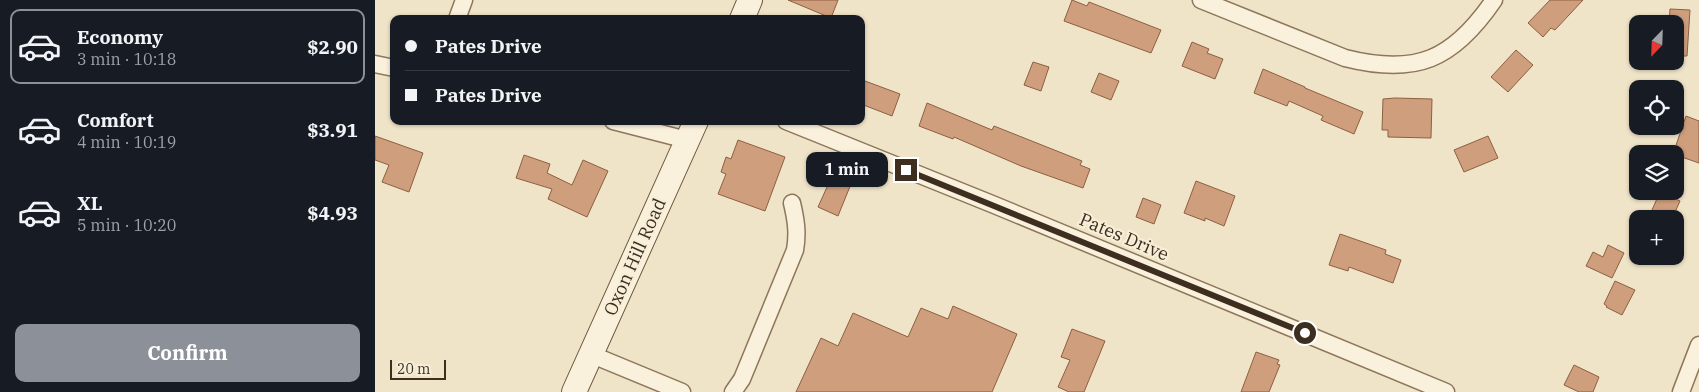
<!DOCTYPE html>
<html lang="en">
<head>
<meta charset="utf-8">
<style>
  body { margin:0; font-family:"IBM Plex Serif",serif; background:#242831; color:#f1f3f6; height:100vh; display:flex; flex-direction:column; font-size:19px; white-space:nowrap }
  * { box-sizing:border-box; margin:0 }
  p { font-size:16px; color:#9ea1a6 }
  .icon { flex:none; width:28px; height:28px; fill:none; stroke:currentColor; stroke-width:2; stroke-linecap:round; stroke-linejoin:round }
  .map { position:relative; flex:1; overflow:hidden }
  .side { display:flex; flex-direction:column; background:#171b24; width:375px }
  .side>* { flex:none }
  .top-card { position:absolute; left:15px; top:15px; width:475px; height:110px; border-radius:10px; box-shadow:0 1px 4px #0004; display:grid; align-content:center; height:110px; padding:0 15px; background:#171b24 }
  .needle { width:32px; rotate:203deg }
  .fabs { position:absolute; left:1254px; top:15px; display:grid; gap:10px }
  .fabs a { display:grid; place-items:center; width:55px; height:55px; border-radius:10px; background:#171b24; box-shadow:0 1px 4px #0004; font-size:25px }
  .scale { position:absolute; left:15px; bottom:12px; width:56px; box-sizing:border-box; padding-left:5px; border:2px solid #3d2e20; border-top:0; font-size:14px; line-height:18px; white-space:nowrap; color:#3d2e20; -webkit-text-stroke:4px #f7eed8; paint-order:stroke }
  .end { position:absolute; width:22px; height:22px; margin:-11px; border:6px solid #3d2e20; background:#fff; box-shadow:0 0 0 2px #fff }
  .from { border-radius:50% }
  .bubble { position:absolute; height:35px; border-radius:10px; background:#171b24; box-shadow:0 1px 4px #0004; font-size:16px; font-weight:700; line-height:35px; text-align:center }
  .top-card b { display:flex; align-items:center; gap:18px; height:48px; font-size:19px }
  .top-card b+b { border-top:1px solid #363941 }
  .top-card i { width:12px; height:12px; background:#f1f3f6 }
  ul { padding:9px 0 0; list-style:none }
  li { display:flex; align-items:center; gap:15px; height:75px; margin:0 10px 8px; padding:0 5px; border:2px solid transparent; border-radius:10px }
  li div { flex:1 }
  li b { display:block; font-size:19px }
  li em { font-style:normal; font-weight:700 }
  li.active { border-color:#8c9099 }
  li>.icon { width:45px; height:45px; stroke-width:1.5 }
  .button { display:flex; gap:10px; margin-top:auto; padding:10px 15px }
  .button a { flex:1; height:58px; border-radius:10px; background:#8c9099; color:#fff; font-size:20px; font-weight:700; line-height:58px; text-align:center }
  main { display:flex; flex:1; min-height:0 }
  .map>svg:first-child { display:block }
</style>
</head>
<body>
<main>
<section class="side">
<ul>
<li class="active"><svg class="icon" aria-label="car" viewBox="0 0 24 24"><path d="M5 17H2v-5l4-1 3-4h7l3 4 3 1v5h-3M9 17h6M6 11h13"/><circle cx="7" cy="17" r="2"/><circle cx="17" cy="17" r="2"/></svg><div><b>Economy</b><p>3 min · 10:18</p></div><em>$2.90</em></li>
<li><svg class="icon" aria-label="car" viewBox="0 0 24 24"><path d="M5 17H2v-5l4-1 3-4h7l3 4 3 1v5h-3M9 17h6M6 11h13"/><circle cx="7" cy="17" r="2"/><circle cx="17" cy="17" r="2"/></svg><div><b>Comfort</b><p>4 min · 10:19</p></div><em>$3.91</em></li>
<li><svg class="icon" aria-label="car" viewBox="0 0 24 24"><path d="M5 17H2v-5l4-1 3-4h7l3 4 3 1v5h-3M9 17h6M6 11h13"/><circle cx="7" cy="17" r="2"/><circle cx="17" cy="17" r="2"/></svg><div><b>XL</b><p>5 min · 10:20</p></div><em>$4.93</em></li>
</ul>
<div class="button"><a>Confirm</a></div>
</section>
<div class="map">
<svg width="1324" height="392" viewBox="0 0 1324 392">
  <rect width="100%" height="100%" fill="#f0e4c8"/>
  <g fill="#cf9f7d" stroke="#8d5f41">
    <path d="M413 0H463L456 18Z"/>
    <path d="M697 0 712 6 714 2 786 30 776 53 689 21Z"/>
    <path d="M1175 0H1208L1180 30 1176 28 1168 37 1153 23Z"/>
    <path d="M1295 9 1315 10 1312 56H1300V24H1294Z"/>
    <path d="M817 42 834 49 832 53 848 59 840 79 807 66Z"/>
    <path d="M1141 50 1158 65 1133 92 1116 77Z"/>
    <path d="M658 62 674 67 666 91 649 85Z"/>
    <path d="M888 69 930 87V88L988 112 979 134 946 120 948 116 914 101 912 106 879 93Z"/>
    <path d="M724 73 744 81 736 100 716 92Z"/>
    <path d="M490 81 525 94 517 116 486 104V92Z"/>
    <path d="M1020 98 1057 99 1056 138 1013 137V130H1007L1008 99Z"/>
    <path d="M552 103 617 130 619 126 707 161 705 165 715 169 708 188 646 166 579 137 578 139 544 126Z"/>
    <path d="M1311 116 1324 121V163L1298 154Z"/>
    <path d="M0 136 48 153 34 192 7 182 14 165 0 160Z"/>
    <path d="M1113 136 1123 158 1089 172 1079 150Z"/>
    <path d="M363 140 410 157 390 211 343 194 351 174 346 172 351 157 356 159Z"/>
    <path d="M149 155 175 164 172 173 197 185 208 160 233 171 212 217 173 199 177 189 141 178Z"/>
    <path d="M457 176 476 184 463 216 443 207Z"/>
    <path d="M821 181 860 196 849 226 830 218V221L809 213Z"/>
    <path d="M1285 192 1305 201 1297 219H1273Z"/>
    <path d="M768 198 786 205 779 224 761 217Z"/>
    <path d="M965 234 1011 250 1010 254 1026 260 1018 283 974 267 973 271 954 265Z"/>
    <path d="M1233 245 1249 253 1237 278 1211 266 1218 252 1228 257Z"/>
    <path d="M1240 281 1260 290 1247 315 1231 307 1232 306 1229 304Z"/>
    <path d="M578 306 642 334 617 392H421L446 338 463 346 478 313 533 337 546 308 573 319Z"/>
    <path d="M697 329 730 341 709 392H694L683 387 695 360 686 357Z"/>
    <path d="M881 352 904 360 902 364 905 365 894 392H866Z"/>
    <path d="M1199 365 1224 377 1218 392H1204L1189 385Z"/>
  </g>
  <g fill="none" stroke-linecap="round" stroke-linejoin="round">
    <defs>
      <g id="street">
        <path d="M826 0 970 58C1041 76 1078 60 1119 0"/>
        <path d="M82 19 89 0"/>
        <path d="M0 64 19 68"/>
        <path d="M238 121 312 140"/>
        <path d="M411 121 617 204 1071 392"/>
        <path d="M215 354 307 392"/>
        <path d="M358 392 367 379 420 250C423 233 421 220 417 203"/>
        <path d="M1306 392 1324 345"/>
      </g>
      <g id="secondary">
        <path d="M367 19 375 0"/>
        <path d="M199 392 321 121"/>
      </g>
    </defs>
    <use href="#street" stroke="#8d765c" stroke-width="19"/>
    <use href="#secondary" stroke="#6f573f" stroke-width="26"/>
    <use href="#street" stroke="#faf1dc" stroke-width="16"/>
    <use href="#secondary" stroke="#faf1dc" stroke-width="24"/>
  </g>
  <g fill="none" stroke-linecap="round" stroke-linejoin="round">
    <path stroke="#3d2e20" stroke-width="6" d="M531 170 930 333"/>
  </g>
  <g text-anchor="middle" stroke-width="4.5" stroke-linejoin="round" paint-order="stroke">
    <g font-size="18" fill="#3d2e20" stroke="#f7eed8">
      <text transform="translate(749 237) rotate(23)" y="6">Pates Drive</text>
      <text transform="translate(260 257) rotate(-66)" y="6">Oxon Hill Road</text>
    </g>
  </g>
</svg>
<div class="fabs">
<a><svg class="needle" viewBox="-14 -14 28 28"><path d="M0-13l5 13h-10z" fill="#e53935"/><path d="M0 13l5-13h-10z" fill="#9ea1a6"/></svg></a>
<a><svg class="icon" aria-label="locate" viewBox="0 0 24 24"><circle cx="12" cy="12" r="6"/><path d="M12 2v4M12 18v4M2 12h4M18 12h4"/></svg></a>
<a><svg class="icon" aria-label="layers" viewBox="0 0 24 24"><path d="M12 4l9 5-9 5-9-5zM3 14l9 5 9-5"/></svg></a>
<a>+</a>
</div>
<div class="scale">20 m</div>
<i class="end from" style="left:930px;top:333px"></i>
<i class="end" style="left:531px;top:170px"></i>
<div class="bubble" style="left:431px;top:152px;width:82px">1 min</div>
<div class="top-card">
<b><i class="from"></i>Pates Drive</b>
<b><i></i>Pates Drive</b>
</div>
</div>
</main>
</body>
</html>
